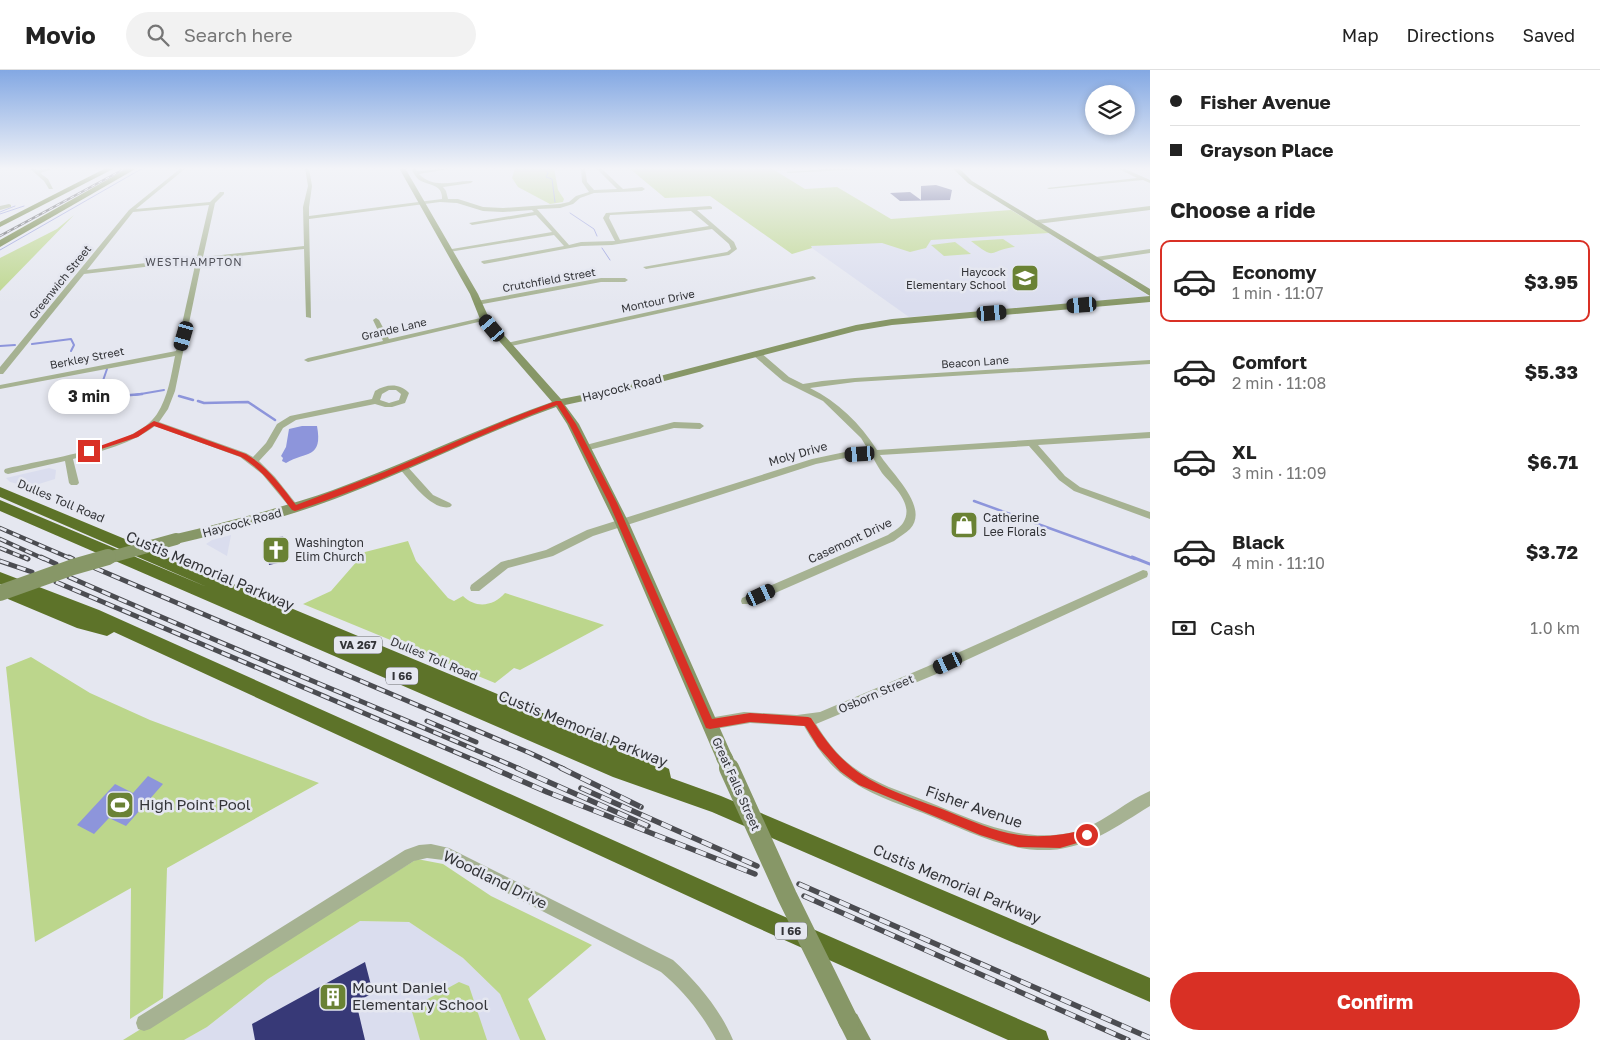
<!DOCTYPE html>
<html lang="en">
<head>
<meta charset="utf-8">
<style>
  body { margin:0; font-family:"Golos Text",sans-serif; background:#f2f2f2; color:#222; height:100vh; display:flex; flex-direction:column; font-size:19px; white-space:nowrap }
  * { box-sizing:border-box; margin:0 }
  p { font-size:16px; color:#767676 }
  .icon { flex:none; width:28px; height:28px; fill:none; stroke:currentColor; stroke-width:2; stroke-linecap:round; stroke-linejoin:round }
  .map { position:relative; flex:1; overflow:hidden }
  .side { display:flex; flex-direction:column; background:#fff; width:450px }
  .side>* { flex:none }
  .guide { display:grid; align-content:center; height:110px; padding:0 20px; background:#fff }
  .tools { position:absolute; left:1085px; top:15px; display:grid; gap:10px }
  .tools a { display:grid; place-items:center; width:50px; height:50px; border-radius:50%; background:#fff; box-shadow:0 2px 8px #0003; font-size:25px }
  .end { position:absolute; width:22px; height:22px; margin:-11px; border:6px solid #d93025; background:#fff; box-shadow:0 0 0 2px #fff }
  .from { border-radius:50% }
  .bubble { position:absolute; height:35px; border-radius:18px; background:#fff; box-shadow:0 2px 8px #0003; font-size:16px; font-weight:700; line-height:35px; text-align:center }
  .car { position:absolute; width:15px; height:30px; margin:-15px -8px; border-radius:6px; box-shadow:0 0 4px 1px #0007; background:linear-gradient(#222 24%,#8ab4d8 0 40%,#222 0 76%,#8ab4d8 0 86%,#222 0) }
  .guide b { display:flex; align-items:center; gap:18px; height:48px; font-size:19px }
  .guide b+b { border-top:1px solid #e0e0e0 }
  .guide i { width:12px; height:12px; background:#222 }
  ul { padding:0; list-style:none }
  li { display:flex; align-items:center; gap:15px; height:82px; margin:0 10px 8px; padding:0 10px; border:2px solid transparent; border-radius:10px }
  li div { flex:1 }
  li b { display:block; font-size:19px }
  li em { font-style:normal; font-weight:700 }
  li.active { border-color:#d93025 }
  li>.icon { width:45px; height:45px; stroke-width:1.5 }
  h2 { padding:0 20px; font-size:22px; line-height:60px }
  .pay { display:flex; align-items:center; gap:12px; height:55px; padding:0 20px; font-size:19px }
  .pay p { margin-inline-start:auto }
  .button { display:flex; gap:10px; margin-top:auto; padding:10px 20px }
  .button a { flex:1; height:58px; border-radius:30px; background:#d93025; color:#fff; font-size:20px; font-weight:700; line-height:58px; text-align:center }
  header { display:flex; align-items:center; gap:30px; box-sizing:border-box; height:70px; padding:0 25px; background:#fff; border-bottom:1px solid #e0e0e0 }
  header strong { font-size:24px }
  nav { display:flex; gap:28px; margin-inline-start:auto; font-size:18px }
  .search { width:350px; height:45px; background:#f2f2f2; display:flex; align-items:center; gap:12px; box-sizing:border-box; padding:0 18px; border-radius:28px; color:#767676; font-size:19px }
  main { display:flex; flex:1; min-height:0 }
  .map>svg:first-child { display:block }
</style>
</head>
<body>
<header>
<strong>Movio</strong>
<div class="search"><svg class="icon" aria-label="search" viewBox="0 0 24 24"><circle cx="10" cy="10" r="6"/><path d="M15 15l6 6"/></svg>Search here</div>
<nav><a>Map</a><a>Directions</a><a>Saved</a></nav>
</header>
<main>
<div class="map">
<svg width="1150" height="970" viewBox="0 0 1150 970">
  <rect width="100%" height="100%" fill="#e5e7f0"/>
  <g fill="#daddee">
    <path d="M1046 160 1150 227 909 247 809 176Z"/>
    <path d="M49 398 56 400 55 409 29 417 10 412 6 408Z"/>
    <path d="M231 465 227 486 206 474 212 470Z"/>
    <path d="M360 851 409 852 463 888 500 924 520 970H184L207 957 268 909Z"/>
  </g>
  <g fill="#bcd68c">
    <path d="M515 98H554L558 120 564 129 563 132 550 134 518 117 512 108Z"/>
    <path d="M629 98H771L805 119 837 117 891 149 1011 140 1049 163 931 170 926 178 910 182 882 173 811 176 812 178 792 184 710 126 665 128Z"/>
    <path d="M74 145 0 221V188L57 159Z"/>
    <path d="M1003 169 1015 177C987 180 998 192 971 171Z"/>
    <path d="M955 172 971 184 944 186 931 175Z"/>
    <path d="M408 471 416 491 448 528 454 531 463 526C476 539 494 536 505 523L604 555 520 600 514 598 495 613 303 534 331 521 365 482Z"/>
    <path d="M31 587 90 623 150 650 319 713 167 798 163 928 130 949 131 818 35 872 6 597Z"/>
    <path d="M417 789 443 794 491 826 592 875 528 929 546 970H520L500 924 463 888 409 852 360 851 268 909 207 957 184 970H123Z"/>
    <path d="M459 912 469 916 487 970H420L411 938Z"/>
  </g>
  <g fill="#8d95db">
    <path d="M302 356H317C323 389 306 381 286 393L282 391 283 388 281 386 286 377 289 359Z"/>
    <path d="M148 706 163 714 126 756 109 748 94 764 77 755 115 714 133 723Z"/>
  </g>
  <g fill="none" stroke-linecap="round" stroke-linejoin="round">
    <g stroke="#8d95db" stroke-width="1">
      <path d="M543 98 548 103 546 107 552 109 555 132"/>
      <path d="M0 142 15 136"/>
      <path d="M570 143 594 159 597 166"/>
      <path d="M0 144 24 136"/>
      <path d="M602 178 610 190"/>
      <path d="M0 180 143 98"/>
    </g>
    <g stroke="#8d95db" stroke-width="2">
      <path d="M32 274 71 269 74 275 71 281"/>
      <path d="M0 276 15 275"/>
      <path d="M98 325 107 299"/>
      <path d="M135 325 164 320"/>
    </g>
    <g stroke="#8d95db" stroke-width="2.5">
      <path d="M99 324 97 328 142 324"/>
      <path d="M179 326 193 330"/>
      <path d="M198 331 204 333 248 332 275 350"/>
      <path d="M974 431 1135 489"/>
    </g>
    <path stroke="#8d95db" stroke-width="3" d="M1132 487 1150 494"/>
  </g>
  <g fill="#373977">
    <path d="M936 115 952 120 950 130 900 131 890 123 910 122 921 130V116Z"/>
    <path d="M283 466 287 491 269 495 266 470Z"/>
    <path d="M365 892 373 923 356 932 365 970H255L252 954Z"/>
  </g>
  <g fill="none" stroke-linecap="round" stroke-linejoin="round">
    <g fill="#a6b292" fill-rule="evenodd">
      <path d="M29 98H34L37 100 56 98 40 103 48 109 53 119H49L44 111Z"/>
      <path d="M181 98H186L136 139 210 132 220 122H224V124L215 133 203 187 304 176 303 137 308 116 305 98H309L312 116 309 137V146L442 129C443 113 427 116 418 109 415 106 413 102 411 98H415L417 101 455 98 419 104C434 120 454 110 473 111L471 113 443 117 446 121 448 129H458L483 137 503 138 560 134 569 132 576 126 589 122 582 112 581 98H585L587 112 594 120 617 119 596 98H601L623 119 642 117 645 119 642 121 594 123 580 128 573 134 560 138 537 139 569 175 581 172 615 171 603 148 606 143 710 136 712 137V139L697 140 734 172 737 179 729 185 646 199 643 197 727 182 731 179 729 174 712 159 612 175 581 176 484 194 481 192 482 191 564 176 554 165 449 182 446 180 552 162 536 145 472 155 469 153 534 142 532 140 503 142 483 141 457 133 440 132 309 149 311 248 306 247 304 179 202 190 175 321 168 339 159 352 246 383 253 387 266 373 277 354 290 346 372 329 375 321C387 314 399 313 409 323L405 333 392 337H385L375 334 296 350 283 358 272 377 259 391 275 407 298 436 300 438 298 440H292L262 404 240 387 155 356C131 374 102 381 73 389L79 413 77 415H71L69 413 65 391 8 404 5 403 4 401 5 399C43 389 135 378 157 344 168 327 171 306 175 286L0 319V315L176 281 196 191 84 204 3 304H0V297L129 140ZM209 135 197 187 87 200 133 142ZM691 141 709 156 620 170 609 148 610 145ZM389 320H396L401 324 399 330 389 333 380 330 382 324Z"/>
      <path d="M838 98H867L865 99 788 103 786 102Z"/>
      <path d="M1117 98H1123L1150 110V113L1143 110 1049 119 1047 118 1137 108Z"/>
      <path d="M9 134 11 135V137L0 140V136Z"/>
      <path d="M1150 136V140L1037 154 1034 152 1037 150Z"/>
      <path d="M1150 179V183L1096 191 1093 189 1096 187Z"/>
      <path d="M813 206 816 208 815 209 507 277 503 275 507 273Z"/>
      <path d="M601 208H625L628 210 625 212H601L477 235 474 233 477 231Z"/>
      <path d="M485 247 488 249 487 250 308 292 304 290 308 288 383 271 373 250 376 248 379 250 389 269Z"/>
      <path d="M754 282H760L789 307 803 314 822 311 855 308 1150 290V294L855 312 810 318C838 332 860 353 877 380L1150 362V368L1038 375 1065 406 1080 417 1150 442V449L1074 421 1059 410 1029 376 880 385C891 403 930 437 910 459 906 463 899 467 894 471L750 534H742L741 531 742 528 888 465C892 462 900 458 903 453 915 434 893 416 882 403 878 397 875 391 872 386L845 388 816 394 593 466 553 486 508 498 479 521H471L470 518 471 515 501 492 546 480 587 460 812 389 845 382 869 381 861 368 823 331 783 311 754 286Z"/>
      <path d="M674 352 700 353 704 356 700 359 674 358 585 381 581 378 582 376Z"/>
      <path d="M403 394 406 395 433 425 450 433 452 435 450 437C432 441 411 412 400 399L399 397Z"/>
      <path d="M1143 500 1147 501 1148 504 1147 507 934 605 816 654C826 670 838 686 853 697 876 714 900 721 926 731 972 749 1018 773 1069 763 1100 757 1122 733 1150 721V736C1119 755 1088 778 1050 780 1005 782 964 759 923 743 896 733 868 724 844 706 827 693 815 675 804 656L750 653 709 660 705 658 703 654 705 650 709 648 744 642 797 645 820 642 926 597Z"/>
      <path d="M431 774 449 778 673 890C697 912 720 939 733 970H716C702 944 684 921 661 902L443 790 427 788 414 791 150 959 144 961 138 959 136 953 138 947 405 780 419 775Z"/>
    </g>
    <g fill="#879767" fill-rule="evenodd">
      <path d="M399 98H405L478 224 489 248 561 329 602 321 856 255 892 249 1150 226V232L892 255 856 261 607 326 565 335 579 354 629 453 730 681 733 687 730 693 724 695 718 693 615 453 567 354 556 337C484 363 416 398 345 425 290 447 233 460 176 474L171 473 169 469 171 465 176 464C229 451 282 438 333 420 407 393 478 358 552 332L480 249 470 224Z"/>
      <path d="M952 98H959L972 111 1150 219V226L968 113Z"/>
      <path d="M849 941 857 944 871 970H847L838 952 841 944Z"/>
    </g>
    <g fill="#5d7329" fill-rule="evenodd">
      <path d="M106 98H115L0 157V152Z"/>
      <path d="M128 98H137L0 177V170Z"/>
      <path d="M0 417 634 681 669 699 671 708 721 726 1150 908V932L712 742 613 707 0 441V430L207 517 0 427Z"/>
      <path d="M0 502 99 540 767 839 1046 961 1049 970H1008L751 855 114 562 107 566 77 558 8 529 6 525 8 521 12 519 0 514Z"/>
    </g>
    <defs>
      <path id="rail-far3" d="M0 166 126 98"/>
      <g id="rail-far2">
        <path d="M0 458 72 489"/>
        <path d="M0 469 44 489"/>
        <path d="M0 478 27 489"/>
      </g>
      <g id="rail-far1">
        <path d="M24 487 28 489"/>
        <path d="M41 487 56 494"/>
        <path d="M69 487 73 489"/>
        <path d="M0 491 32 502"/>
        <path d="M95 498 530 683 564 699"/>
        <path d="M69 507C219 573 370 634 520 699"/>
        <path d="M56 512 495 699"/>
        <path d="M427 651 476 672"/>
      </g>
      <g id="rail">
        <path d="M492 698 547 722 755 804"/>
        <path d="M517 698 648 756"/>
        <path d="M561 698 641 737"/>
        <path d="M581 718 757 796"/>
        <path d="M799 814 1150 968"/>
        <path d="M804 826 1128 970"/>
      </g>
    </defs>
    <use href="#rail-far3" stroke="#4b4c51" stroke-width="2.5"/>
    <use href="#rail-far2" stroke="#4b4c51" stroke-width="4.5"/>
    <use href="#rail-far1" stroke="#4b4c51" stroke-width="5"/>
    <use href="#rail" stroke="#4b4c51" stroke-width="5.5"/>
    <use href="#rail-far3" stroke="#e5e7f0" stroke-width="1" stroke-dasharray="4" stroke-linecap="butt"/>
    <use href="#rail-far2" stroke="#e5e7f0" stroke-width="2.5" stroke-dasharray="7" stroke-linecap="butt"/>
    <use href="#rail-far1" stroke="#e5e7f0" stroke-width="3" stroke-dasharray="9" stroke-linecap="butt"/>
    <use href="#rail" stroke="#e5e7f0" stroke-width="4" stroke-dasharray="11" stroke-linecap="butt"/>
    <path stroke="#879767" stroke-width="12" d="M104 489 176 469"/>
    <g stroke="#879767" stroke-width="16">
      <path d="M0 523 73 497 108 487"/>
      <path d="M724 687 730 699"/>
    </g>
    <path stroke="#879767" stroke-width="20" d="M729 698 787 826 849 952"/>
  </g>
  <linearGradient id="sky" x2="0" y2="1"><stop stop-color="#83a8e3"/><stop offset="0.42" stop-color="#f3f4f8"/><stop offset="1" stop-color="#f3f4f8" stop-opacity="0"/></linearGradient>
  <rect width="1150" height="234" fill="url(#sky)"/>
  <path fill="#d93025" d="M556 331H561L576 354 617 433 712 649 750 643 808 647 811 648C822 665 832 680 847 693 874 718 914 728 947 741 969 750 995 762 1019 765 1043 768 1064 765 1087 759L1091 761 1093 765 1091 769 1060 778 1018 777 980 765 859 715 840 701 818 677 805 656 750 652 710 659 706 658 609 433 569 354 557 335C468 368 385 413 295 441L292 440C277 420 263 400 241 387L154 356 138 367 92 382 86 381 133 364 154 351 246 384C267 396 281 415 296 435L384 402 511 348Z"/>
  <defs>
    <symbol id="school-square" viewBox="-11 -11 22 22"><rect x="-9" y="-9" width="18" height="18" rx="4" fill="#6a8234" stroke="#e5e7f0"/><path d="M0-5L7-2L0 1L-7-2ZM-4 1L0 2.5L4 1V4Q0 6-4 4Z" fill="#fff"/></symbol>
    <symbol id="shop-square" viewBox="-11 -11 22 22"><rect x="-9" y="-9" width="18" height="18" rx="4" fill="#6a8234" stroke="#e5e7f0"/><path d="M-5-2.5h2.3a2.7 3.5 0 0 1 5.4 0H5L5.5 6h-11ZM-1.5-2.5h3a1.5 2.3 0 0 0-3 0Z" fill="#fff"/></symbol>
    <symbol id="church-square" viewBox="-11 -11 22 22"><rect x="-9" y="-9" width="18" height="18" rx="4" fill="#6a8234" stroke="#e5e7f0"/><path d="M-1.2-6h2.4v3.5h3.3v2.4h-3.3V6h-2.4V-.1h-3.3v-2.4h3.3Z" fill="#fff"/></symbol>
    <symbol id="stadium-square" viewBox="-11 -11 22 22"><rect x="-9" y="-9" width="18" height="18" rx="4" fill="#6a8234" stroke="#e5e7f0"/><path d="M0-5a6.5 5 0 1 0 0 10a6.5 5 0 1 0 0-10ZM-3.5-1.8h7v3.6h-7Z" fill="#fff"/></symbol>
    <symbol id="building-square" viewBox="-11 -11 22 22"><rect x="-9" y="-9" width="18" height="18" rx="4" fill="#6a8234" stroke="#e5e7f0"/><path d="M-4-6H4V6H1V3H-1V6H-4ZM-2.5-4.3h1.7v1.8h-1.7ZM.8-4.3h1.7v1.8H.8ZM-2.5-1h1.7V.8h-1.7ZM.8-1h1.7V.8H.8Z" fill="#fff"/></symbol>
  </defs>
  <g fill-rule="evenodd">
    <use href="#school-square" x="1009" y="192" width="32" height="32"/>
    <use href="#shop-square" x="948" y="439" width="32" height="32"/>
    <use href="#church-square" x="260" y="464" width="32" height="32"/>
    <use href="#stadium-square" x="104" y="719" width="32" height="32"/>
    <use href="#building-square" x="317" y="911" width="32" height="32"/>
  </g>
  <g text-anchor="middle" stroke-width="5" stroke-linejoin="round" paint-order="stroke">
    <g font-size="11" letter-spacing="1" fill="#52535b" stroke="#e5e7f0">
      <text x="194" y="196">WESTHAMPTON</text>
    </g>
    <g font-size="11" fill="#333438" stroke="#e5e7f0" text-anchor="end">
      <text x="1006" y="206">Haycock<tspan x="1006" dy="13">Elementary School</tspan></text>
    </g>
    <g font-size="11" fill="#333438" stroke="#e5e7f0">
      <text transform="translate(549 210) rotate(-10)" y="4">Crutchfield Street</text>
      <text transform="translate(60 212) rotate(-51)" y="4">Greenwich Street</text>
      <text transform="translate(658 231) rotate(-12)" y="4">Montour Drive</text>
      <text transform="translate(394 259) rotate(-13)" y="4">Grande Lane</text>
      <text transform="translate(87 288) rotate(-11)" y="4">Berkley Street</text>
      <text transform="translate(975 292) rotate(-4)" y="4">Beacon Lane</text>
    </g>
    <g fill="#e5e7f0" stroke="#686a6f" stroke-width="1">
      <rect x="334" y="566.5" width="48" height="17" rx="4"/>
      <rect x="386" y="597.5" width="32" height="17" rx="4"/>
      <rect x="775" y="852.5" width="32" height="17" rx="4"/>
    </g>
    <g font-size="11" font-weight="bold" fill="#333438">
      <text x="358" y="579">VA 267</text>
      <text x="402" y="610">I 66</text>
      <text x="791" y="865">I 66</text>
    </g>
    <g font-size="12" fill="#333438" stroke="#e5e7f0">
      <text transform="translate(622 318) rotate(-14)" y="4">Haycock Road</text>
      <text transform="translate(798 384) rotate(-16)" y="4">Moly Drive</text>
      <text transform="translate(61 431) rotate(23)" y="4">Dulles Toll Road</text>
      <text transform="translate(242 453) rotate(-15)" y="4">Haycock Road</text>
      <text transform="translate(850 471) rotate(-25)" y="4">Casemont Drive</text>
      <text transform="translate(434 589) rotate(23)" y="4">Dulles Toll Road</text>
      <text transform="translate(876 624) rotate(-23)" y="4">Osborn Street</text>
      <text transform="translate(736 714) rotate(66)" y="4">Great Falls Street</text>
    </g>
    <g font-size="12" fill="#333438" stroke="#e5e7f0" text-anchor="start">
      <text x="983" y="452">Catherine<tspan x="983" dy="14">Lee Florals</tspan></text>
      <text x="295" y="477">Washington<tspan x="295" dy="14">Elim Church</tspan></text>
    </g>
    <g font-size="15" fill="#333438" stroke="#e5e7f0">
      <text transform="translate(210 501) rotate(23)" y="5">Custis Memorial Parkway</text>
      <text transform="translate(583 659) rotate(22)" y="5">Custis Memorial Parkway</text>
      <text transform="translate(974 737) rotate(19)" y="5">Fisher Avenue</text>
      <text transform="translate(495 810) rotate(26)" y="5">Woodland Drive</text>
      <text transform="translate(957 814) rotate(23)" y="5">Custis Memorial Parkway</text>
    </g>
    <g font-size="15" fill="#333438" stroke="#e5e7f0" text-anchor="start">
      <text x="139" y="740">High Point Pool</text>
      <text x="352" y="923">Mount Daniel<tspan x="352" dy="17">Elementary School</tspan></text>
    </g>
  </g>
</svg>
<div class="tools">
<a><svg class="icon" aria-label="layers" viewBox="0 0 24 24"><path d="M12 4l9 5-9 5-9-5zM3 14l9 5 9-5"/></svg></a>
</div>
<i class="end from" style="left:1087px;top:765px"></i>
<i class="end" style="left:89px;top:381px"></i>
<div class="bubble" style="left:48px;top:309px;width:82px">3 min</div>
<i class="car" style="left:1082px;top:235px;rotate:265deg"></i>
<i class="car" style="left:992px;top:243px;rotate:85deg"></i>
<i class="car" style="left:492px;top:258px;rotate:320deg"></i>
<i class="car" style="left:184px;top:266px;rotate:196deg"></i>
<i class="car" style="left:860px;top:384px;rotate:266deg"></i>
<i class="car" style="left:761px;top:525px;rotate:65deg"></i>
<i class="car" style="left:948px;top:593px;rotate:245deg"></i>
</div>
<section class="side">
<div class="guide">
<b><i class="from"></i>Fisher Avenue</b>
<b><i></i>Grayson Place</b>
</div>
<h2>Choose a ride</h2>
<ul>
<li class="active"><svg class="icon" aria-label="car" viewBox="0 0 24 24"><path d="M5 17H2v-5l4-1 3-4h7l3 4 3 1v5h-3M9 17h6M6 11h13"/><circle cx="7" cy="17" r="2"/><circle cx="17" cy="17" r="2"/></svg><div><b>Economy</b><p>1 min · 11:07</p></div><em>$3.95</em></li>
<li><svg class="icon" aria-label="car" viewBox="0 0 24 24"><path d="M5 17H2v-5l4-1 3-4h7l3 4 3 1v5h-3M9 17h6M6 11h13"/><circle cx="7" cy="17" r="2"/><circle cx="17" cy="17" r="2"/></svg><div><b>Comfort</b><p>2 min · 11:08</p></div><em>$5.33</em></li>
<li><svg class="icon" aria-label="car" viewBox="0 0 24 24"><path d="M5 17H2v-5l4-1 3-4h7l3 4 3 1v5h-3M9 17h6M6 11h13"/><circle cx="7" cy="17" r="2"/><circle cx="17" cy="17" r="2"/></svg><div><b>XL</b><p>3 min · 11:09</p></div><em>$6.71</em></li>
<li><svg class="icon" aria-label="car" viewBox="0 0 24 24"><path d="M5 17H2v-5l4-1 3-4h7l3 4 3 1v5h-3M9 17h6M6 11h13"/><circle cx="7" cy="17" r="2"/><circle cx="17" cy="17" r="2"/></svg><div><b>Black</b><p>4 min · 11:10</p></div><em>$3.72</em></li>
</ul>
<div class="pay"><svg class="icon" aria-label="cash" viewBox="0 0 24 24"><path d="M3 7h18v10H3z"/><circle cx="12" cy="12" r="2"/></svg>Cash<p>1.0 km</p></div>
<div class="button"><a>Confirm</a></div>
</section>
</main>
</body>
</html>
